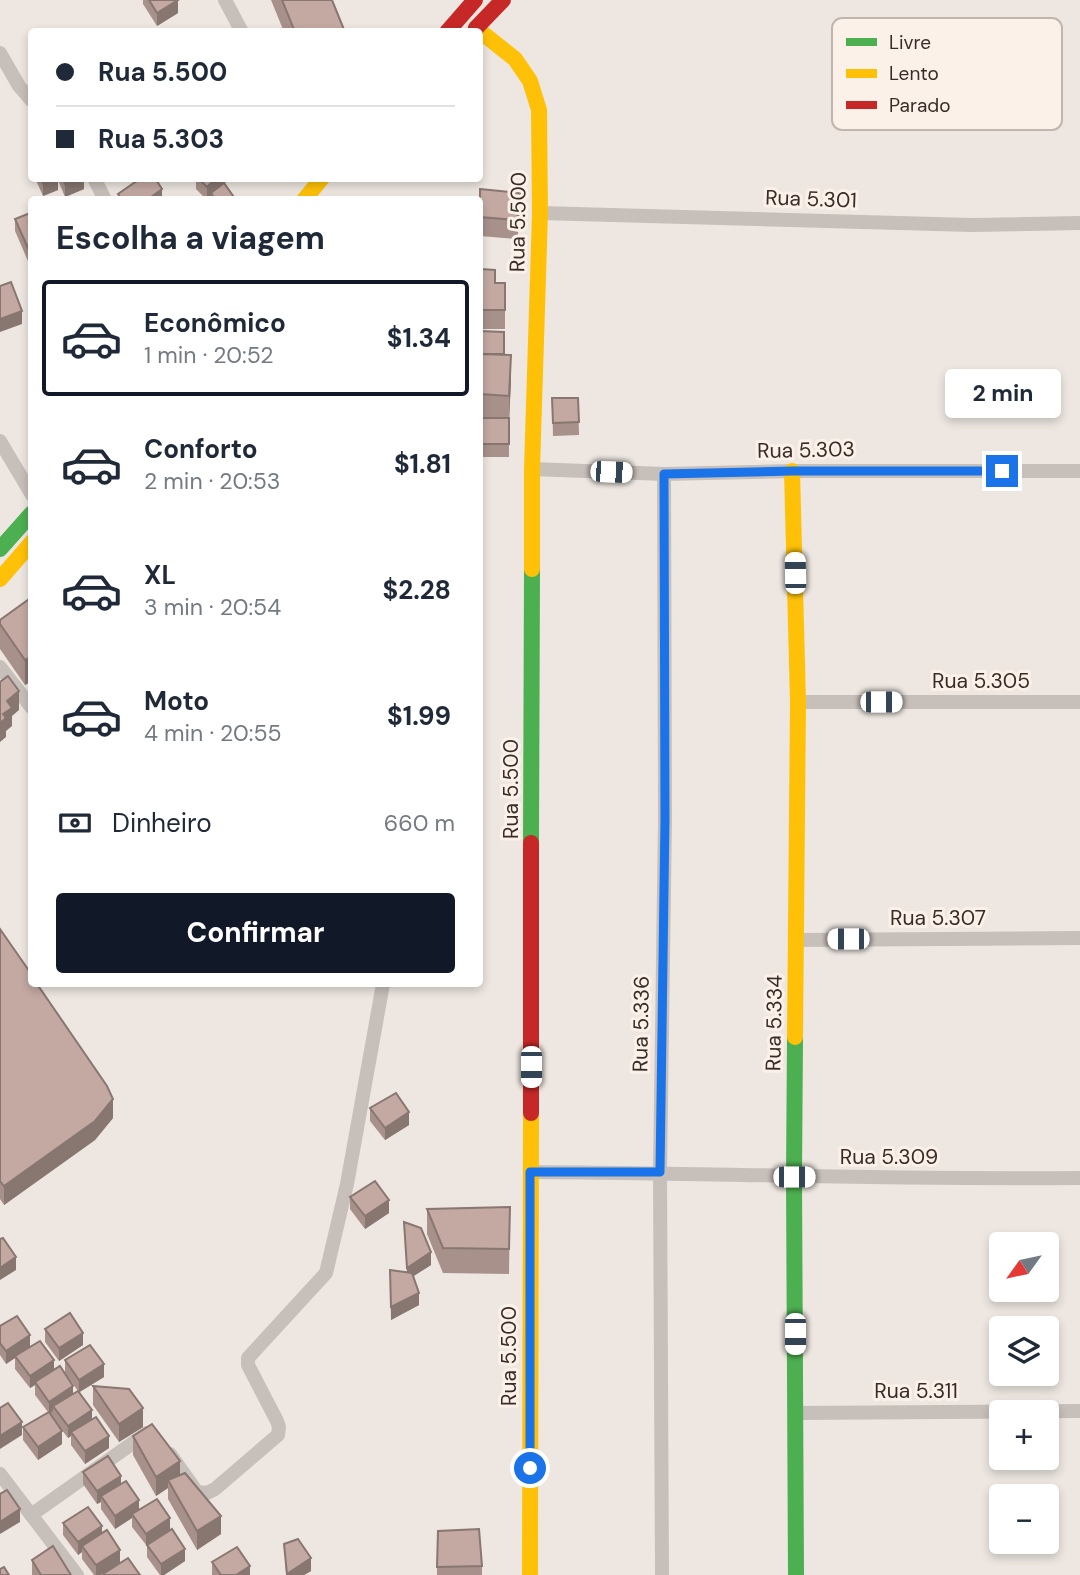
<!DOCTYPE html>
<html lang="pt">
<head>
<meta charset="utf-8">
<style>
  body { margin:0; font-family:"DM Sans",sans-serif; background:#f6f6f7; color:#1f2937; height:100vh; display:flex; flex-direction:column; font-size:26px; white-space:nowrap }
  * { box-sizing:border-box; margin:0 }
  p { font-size:23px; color:#747a83 }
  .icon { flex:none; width:38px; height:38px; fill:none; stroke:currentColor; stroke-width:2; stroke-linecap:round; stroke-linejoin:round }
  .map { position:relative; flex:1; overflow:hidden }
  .side { position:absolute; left:28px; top:196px; width:455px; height:791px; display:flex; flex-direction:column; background:#fff; border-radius:7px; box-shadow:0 4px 10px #0003 }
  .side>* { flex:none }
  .hud { position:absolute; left:28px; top:28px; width:455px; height:154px; border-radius:7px; box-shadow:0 4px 10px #0003; display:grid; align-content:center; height:154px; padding:0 28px; background:#fff }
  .needle { width:46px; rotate:237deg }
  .buttons { position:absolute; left:989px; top:1232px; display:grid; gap:14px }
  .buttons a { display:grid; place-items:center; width:70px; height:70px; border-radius:7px; background:#fff; box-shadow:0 4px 10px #0003; font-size:35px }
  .end { position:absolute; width:32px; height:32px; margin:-16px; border:9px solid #1a73e8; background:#fff; box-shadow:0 0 0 4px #fff }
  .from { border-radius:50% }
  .bubble { position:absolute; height:49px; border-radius:7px; background:#fff; box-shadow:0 4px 10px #0003; font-size:23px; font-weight:700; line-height:49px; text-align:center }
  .car { position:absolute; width:21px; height:42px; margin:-21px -10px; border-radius:9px; box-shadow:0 0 5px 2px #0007; background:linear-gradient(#fff 24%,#345 0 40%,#fff 0 76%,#345 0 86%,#fff 0) }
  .hud b { display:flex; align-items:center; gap:24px; height:66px; font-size:26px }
  .hud b+b { border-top:2px solid #e0e1e3 }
  .hud i { width:18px; height:18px; background:#1f2937 }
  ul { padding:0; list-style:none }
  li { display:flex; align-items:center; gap:21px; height:116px; margin:0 14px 10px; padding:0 14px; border:4px solid transparent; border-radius:7px }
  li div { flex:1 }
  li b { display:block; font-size:26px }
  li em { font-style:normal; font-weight:700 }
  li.selected { border-color:#111827 }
  li>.icon { width:63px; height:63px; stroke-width:1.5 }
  h2 { padding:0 28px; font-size:32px; line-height:84px }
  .pay { display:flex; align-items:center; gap:18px; height:77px; padding:0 28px; font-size:26px }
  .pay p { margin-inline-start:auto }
  .button { display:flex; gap:14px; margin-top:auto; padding:14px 28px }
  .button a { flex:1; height:80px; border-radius:7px; background:#111827; color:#fff; font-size:28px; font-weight:700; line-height:80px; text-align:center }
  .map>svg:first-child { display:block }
</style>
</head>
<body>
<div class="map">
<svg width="1080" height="1575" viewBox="0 0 1080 1575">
  <rect width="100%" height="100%" fill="#eee7e1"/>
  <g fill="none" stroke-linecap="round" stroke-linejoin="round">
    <g stroke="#c7bfba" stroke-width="14">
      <path d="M225 0 242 32"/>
      <path d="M0 53 19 86 32 101"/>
      <path d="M94 178 105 200"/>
      <path d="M540 213 971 225 1080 223"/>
      <path d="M0 441 32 495"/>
      <path d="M532 469 664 474 792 471H1080"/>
      <path d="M0 667 32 708"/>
      <path d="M798 702H1080"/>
      <path d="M796 940 1080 938"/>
      <path d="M530 1172C714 1173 897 1180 1080 1178"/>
      <path d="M795 1413 1080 1411"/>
      <path d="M170 1454 197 1492 207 1493 215 1489 278 1435 279 1427 277 1421 248 1365V1358L326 1273 347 1184 383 984"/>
      <path d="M0 1474 77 1575"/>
      <path d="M31 1515 147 1433"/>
      <path d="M662 1575 660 1172 665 819 664 474"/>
    </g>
    <g stroke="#4caf50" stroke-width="16">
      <path d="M0 549 32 513"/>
      <path d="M531 843 532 569"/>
      <path d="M795 1037 794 1177 796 1575"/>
    </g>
    <g stroke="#ffc107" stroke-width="16">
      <path d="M476 28 515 59 530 81 539 110 540 213 532 469V569"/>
      <path d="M304 200 322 178"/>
      <path d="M792 471 798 702 795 1037"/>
      <path d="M0 579 32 542"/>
      <path d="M530 1575 531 1113"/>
    </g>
    <g stroke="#c62828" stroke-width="16">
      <path d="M447 32 475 0"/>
      <path d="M475 32 476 28 503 0"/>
      <path d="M531 1113V843"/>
    </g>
  </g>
  <g fill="#a8918a">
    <path d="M143 0H178V13L157 26 143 4Z"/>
    <path d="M271 0H332L345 32H284Z"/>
    <path d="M35 178H84V189L65 197 58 180V190L43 196Z"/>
    <path d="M196 178H227V181L223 184 236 200H211V196L207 200 196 189Z"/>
    <path d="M479 200 520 211 517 239 480 236Z"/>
    <path d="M30 213 28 261 15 231V219Z"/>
    <path d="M480 269 495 283H505V329H480Z"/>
    <path d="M480 331 504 355 511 380 509 421V457H481V419H480Z"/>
    <path d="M552 398H578L579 435 553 436Z"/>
    <path d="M32 597V681L25 685 0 649V620Z"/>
    <path d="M0 929 113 1118 95 1140 4 1205 0 1199Z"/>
    <path d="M370 1108 409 1125 385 1140 370 1121Z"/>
    <path d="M350 1197 389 1213 365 1229 350 1209Z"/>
    <path d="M510 1207 509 1274 443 1273 427 1234V1209Z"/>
    <path d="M404 1222 431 1265 414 1276 419 1305 391 1320 390 1270 407 1272Z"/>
    <path d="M0 1326 30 1347 54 1370 73 1394 78 1391 65 1373V1360L104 1377 80 1392 92 1419 109 1448 85 1464 71 1445V1436L68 1438 55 1421 62 1444 38 1460 23 1440V1427L48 1412 35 1395V1385L30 1388 15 1369V1358L6 1364 0 1355Z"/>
    <path d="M45 1329 83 1345 59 1361 45 1342Z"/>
    <path d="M93 1386 143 1427 119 1442 93 1405Z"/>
    <path d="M133 1436 180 1475 221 1534 197 1550 168 1499V1488L156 1496 133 1455Z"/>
    <path d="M83 1472 121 1484 139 1510 170 1530 185 1561 164 1575H160L147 1557V1546L132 1527V1518L115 1529 101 1509V1502L97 1504 83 1484Z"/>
    <path d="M63 1523 102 1534 120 1562 140 1575H103V1574L101 1575H94L82 1559V1552L78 1555 63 1535Z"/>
    <path d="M284 1544 311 1571 304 1575H286Z"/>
    <path d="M32 1560 71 1575H32Z"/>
    <path d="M212 1562 250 1575H212Z"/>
    <path d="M482 1566V1575H437V1567Z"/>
  </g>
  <g fill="#887671">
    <path d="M178 0V13L157 26V13Z"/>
    <path d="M54 178H58V190L43 196V183Z"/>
    <path d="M79 178H84V189L65 197V184Z"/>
    <path d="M216 178H227V181L212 195 211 193V196L207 200V187Z"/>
    <path d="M162 189V200H147Z"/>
    <path d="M520 193V211L517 239V220Z"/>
    <path d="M32 247V259L28 261V248Z"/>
    <path d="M22 311V324L0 332V319Z"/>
    <path d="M511 355V380L509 421V396Z"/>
    <path d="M32 656V681L25 685V660Z"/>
    <path d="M19 691V710L12 716V726L6 731V737L0 742V723L7 701Z"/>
    <path d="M113 1099V1118L95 1140 4 1205V1186Z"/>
    <path d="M409 1112V1125L385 1140V1128Z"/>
    <path d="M389 1200V1213L365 1229V1216Z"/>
    <path d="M431 1252V1265L407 1280V1268Z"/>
    <path d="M16 1257V1270L0 1280V1268Z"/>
    <path d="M419 1293V1305L391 1320V1307Z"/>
    <path d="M83 1333V1345L59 1361V1348Z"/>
    <path d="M30 1335V1348L6 1364V1351Z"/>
    <path d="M54 1360V1373L35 1382V1385L30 1388V1376Z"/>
    <path d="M104 1364V1377L79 1392V1380Z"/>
    <path d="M73 1386V1398L53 1406V1411L49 1414V1402Z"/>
    <path d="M143 1408V1427L119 1442V1424Z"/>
    <path d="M92 1410V1423L71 1432V1436L68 1438V1426Z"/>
    <path d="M22 1422V1435L0 1449V1436Z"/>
    <path d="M62 1431V1444L38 1460V1447Z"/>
    <path d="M109 1436V1448L85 1464V1451Z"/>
    <path d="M180 1461V1480H168V1488L156 1496V1477Z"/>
    <path d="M121 1476V1488L101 1496V1502L97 1504V1491Z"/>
    <path d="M139 1500V1513L132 1514V1518L115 1529V1516Z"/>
    <path d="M20 1509V1522L0 1534V1522Z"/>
    <path d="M221 1516V1534L197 1550V1531Z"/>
    <path d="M170 1518V1531L146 1546V1534Z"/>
    <path d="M102 1526V1539L82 1546V1552L78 1555V1542Z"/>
    <path d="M185 1549V1561L164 1575H161V1564Z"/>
    <path d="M120 1550V1562L101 1575H96V1565Z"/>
    <path d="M311 1558V1571L304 1575H287V1574Z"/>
    <path d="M250 1566V1575H236Z"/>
  </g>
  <g fill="#c3a9a1" stroke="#887671" stroke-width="2">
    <path d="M149 0H178L157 13Z"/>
    <path d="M282 0H332L345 32H295Z"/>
    <path d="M41 178H54L43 183Z"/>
    <path d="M63 178H79L65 184Z"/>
    <path d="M141 178H155L162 189 147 200H122L118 194Z"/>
    <path d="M198 178H216L207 187Z"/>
    <path d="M224 183 236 200H216L211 193Z"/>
    <path d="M480 189 520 193 517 220 480 217Z"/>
    <path d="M30 213 32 217V247L28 248 15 219Z"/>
    <path d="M480 269 495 270V283H505V310H480Z"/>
    <path d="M11 282 22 311 0 319V286Z"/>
    <path d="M480 331 504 332V354H480Z"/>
    <path d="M480 354 511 355 509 396 480 394Z"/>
    <path d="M552 398H578L579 422 553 423Z"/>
    <rect x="481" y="418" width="28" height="26"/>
    <path d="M32 597V656L25 660 0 624V620Z"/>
    <path d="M8 676 19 691 7 701 12 708 3 714 6 718 0 723V682Z"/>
    <path d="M0 929 32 975V984H37L107 1086 113 1099 95 1121 4 1186 0 1181Z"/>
    <path d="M396 1093 409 1112 385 1128 370 1108Z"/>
    <path d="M375 1181 389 1200 365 1216 350 1197Z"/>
    <path d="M510 1207 509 1249 443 1248 427 1209Z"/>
    <path d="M404 1222 421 1228 431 1252 407 1268Z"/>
    <path d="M3 1238 16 1257 0 1268V1239Z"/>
    <path d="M390 1270 412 1273 419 1293 391 1307Z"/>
    <path d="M70 1313 83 1333 59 1348 45 1329Z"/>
    <path d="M17 1316 30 1335 6 1351 0 1343V1326Z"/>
    <path d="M40 1341 54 1360 30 1376 15 1356Z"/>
    <path d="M90 1345 104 1364 79 1380 65 1360Z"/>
    <path d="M60 1366 73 1386 49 1402 35 1382Z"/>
    <path d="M93 1386 129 1389 143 1408 119 1424Z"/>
    <path d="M78 1391 92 1410 68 1426 53 1406Z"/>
    <path d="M8 1403 22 1422 0 1436V1408Z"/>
    <path d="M49 1412 62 1431 38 1447 23 1427Z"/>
    <path d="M96 1417 109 1436 85 1451 71 1432Z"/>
    <path d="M152 1424 180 1461 156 1477 133 1436Z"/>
    <path d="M108 1456 121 1476 97 1491 83 1472Z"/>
    <path d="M185 1473 221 1516 197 1531 168 1480Z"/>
    <path d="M126 1481 139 1500 115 1516 101 1496Z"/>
    <path d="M7 1490 20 1509 0 1522V1494Z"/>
    <path d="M157 1499 170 1518 146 1534 132 1514Z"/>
    <path d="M88 1507 102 1526 78 1542 63 1523Z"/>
    <path d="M172 1529 185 1549 161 1564 147 1545Z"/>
    <path d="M479 1529 482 1566 437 1567 438 1531Z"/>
    <path d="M107 1530 120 1550 96 1565 82 1546Z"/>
    <path d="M298 1539 311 1558 287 1574 284 1544Z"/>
    <path d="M53 1546 71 1575H41L32 1560Z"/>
    <path d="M237 1547 250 1566 236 1575H221L212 1562Z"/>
    <path d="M128 1558 140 1575H104L103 1574Z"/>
    <path d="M4 1567 9 1575H0V1569Z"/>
  </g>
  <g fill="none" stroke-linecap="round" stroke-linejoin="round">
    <path stroke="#1a73e8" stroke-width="9" d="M530 1468V1172H660L665 819 664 474 792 471H1002"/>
  </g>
  <g text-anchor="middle" stroke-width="6" stroke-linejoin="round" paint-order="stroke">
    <g font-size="21" fill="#392c28" stroke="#fbf1e8">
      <text transform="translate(811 199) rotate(2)" y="7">Rua 5.301</text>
      <text transform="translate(518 222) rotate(-89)" y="7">Rua 5.500</text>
      <text transform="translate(806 450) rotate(-1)" y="7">Rua 5.303</text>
      <text x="981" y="688">Rua 5.305</text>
      <text transform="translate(511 789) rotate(-90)" y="7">Rua 5.500</text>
      <text x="938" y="925">Rua 5.307</text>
      <text transform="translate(774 1023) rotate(-89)" y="7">Rua 5.334</text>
      <text transform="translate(641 1024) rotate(-89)" y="7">Rua 5.336</text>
      <text x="889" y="1164">Rua 5.309</text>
      <text transform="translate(509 1356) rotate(-90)" y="7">Rua 5.500</text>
      <text x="916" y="1398">Rua 5.311</text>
    </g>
  </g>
  <rect x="832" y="18" width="230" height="112" rx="10" fill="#fbf1e8" stroke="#c1b6ae" stroke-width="2"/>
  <rect x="846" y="38" width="31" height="8" fill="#4caf50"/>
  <rect x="846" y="69" width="31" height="9" fill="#ffc107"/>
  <rect x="846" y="101" width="31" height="8" fill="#c62828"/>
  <g font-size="19" fill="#392c28">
    <text x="889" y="49">Livre</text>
    <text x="889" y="80">Lento</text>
    <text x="889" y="112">Parado</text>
  </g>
</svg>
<div class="buttons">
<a><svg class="needle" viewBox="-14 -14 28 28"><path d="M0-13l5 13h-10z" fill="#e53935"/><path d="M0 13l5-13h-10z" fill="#747a83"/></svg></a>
<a><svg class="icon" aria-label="layers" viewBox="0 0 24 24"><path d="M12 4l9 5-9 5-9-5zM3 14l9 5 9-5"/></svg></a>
<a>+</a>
<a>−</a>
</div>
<i class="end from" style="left:530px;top:1468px"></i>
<i class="end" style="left:1002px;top:471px"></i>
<div class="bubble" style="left:945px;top:369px;width:116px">2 min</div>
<i class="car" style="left:611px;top:472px;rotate:92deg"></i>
<i class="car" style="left:795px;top:573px;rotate:359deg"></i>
<i class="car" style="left:881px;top:702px;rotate:90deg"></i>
<i class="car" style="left:848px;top:939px;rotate:270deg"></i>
<i class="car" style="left:531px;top:1067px;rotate:180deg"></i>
<i class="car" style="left:794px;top:1177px;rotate:90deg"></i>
<i class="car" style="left:795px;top:1334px;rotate:180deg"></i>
<div class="hud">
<b><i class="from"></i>Rua 5.500</b>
<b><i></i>Rua 5.303</b>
</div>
<section class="side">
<h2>Escolha a viagem</h2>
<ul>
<li class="selected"><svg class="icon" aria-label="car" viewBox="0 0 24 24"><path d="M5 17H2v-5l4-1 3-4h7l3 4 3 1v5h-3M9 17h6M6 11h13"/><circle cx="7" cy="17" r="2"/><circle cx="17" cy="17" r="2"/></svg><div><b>Econômico</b><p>1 min · 20:52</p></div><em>$1.34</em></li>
<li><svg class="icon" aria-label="car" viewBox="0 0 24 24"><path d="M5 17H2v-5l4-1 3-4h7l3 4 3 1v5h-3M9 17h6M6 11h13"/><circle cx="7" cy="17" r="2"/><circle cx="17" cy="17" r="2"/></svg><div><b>Conforto</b><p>2 min · 20:53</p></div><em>$1.81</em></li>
<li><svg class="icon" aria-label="car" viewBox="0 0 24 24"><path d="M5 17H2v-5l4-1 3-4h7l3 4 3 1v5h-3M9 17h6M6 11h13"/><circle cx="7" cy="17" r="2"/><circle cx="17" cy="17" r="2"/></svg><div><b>XL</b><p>3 min · 20:54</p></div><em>$2.28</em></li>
<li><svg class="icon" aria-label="car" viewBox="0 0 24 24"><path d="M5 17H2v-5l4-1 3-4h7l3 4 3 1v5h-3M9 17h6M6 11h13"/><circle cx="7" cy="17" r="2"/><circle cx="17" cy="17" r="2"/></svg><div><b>Moto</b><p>4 min · 20:55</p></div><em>$1.99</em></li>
</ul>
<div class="pay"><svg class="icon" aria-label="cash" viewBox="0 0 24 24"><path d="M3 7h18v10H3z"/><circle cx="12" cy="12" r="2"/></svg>Dinheiro<p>660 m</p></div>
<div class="button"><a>Confirmar</a></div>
</section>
</div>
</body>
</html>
